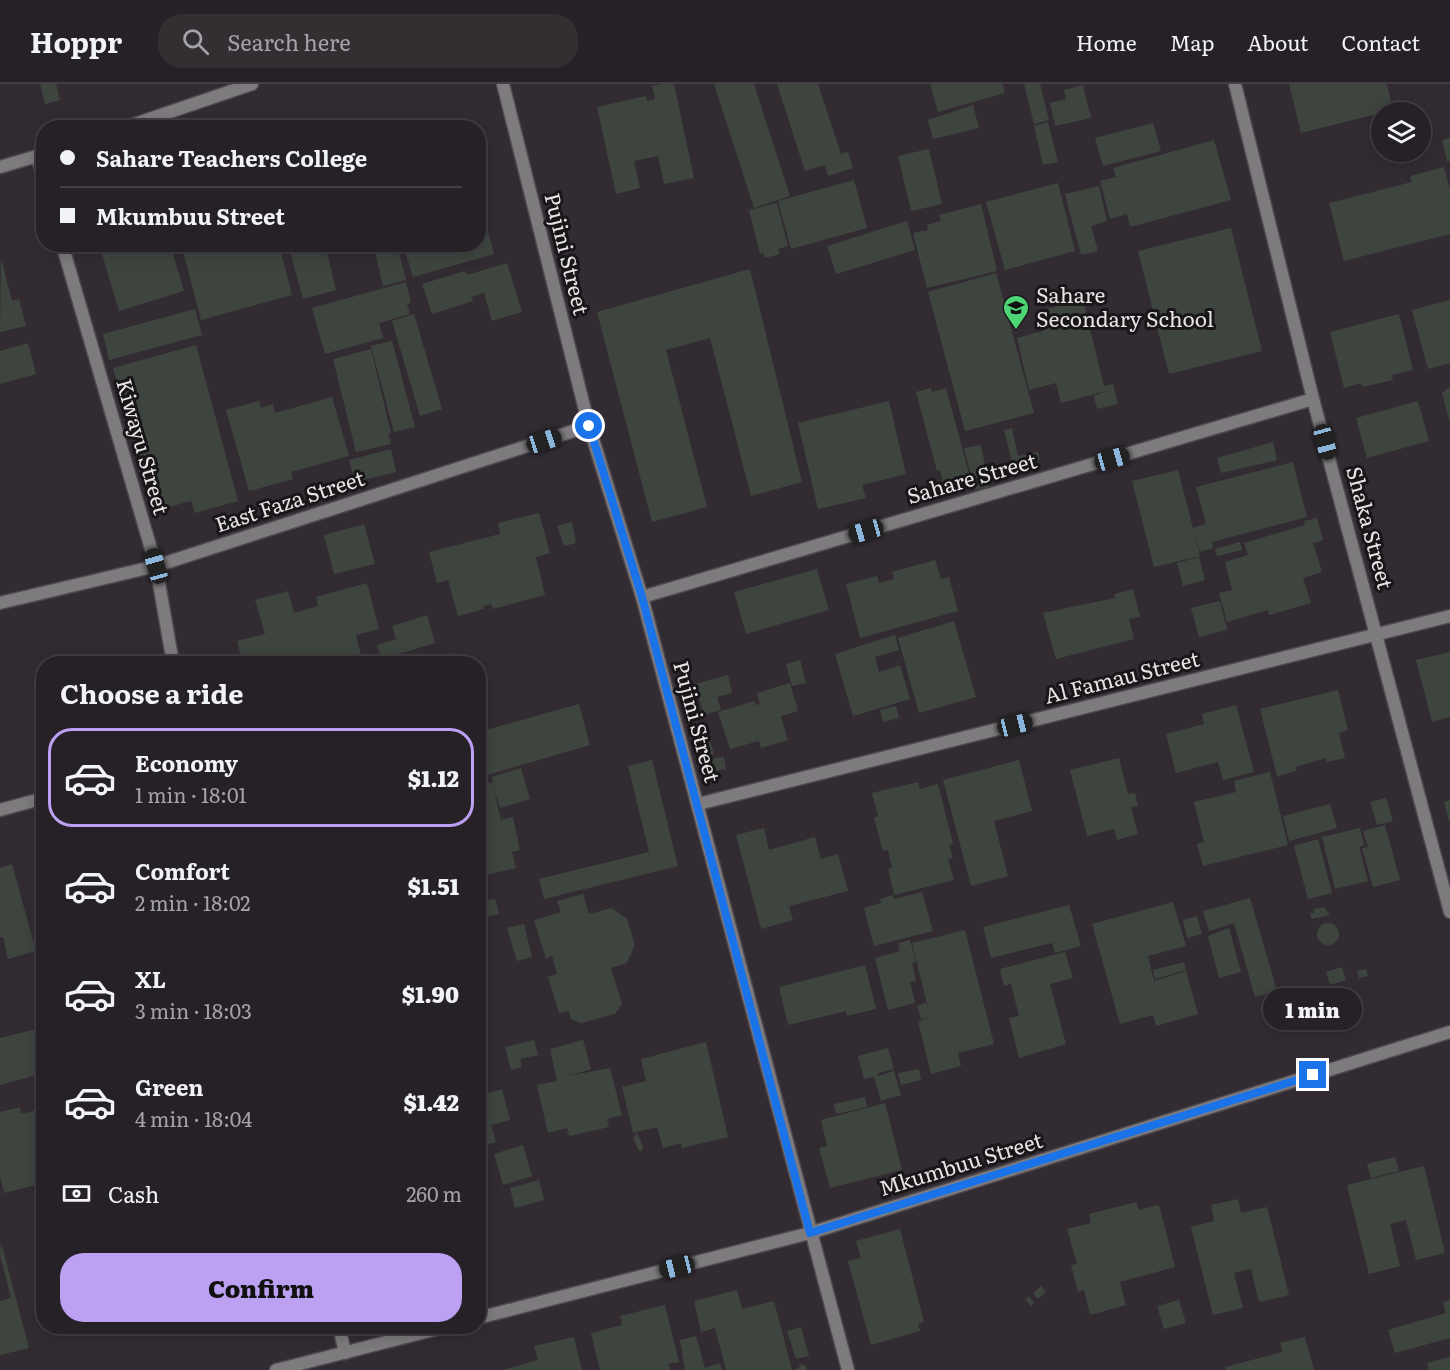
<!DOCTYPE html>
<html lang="en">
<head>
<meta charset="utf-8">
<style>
  body { margin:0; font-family:Literata,serif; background:#322e32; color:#f1f3f6; height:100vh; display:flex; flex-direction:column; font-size:22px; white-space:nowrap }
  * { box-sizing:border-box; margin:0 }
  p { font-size:20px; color:#a4a3a7 }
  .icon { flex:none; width:33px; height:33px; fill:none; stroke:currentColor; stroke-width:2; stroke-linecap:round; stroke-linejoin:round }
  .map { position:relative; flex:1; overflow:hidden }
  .details { position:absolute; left:36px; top:572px; width:450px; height:678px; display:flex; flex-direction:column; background:#262126; border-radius:24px; box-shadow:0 3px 15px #0003,0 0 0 2px #423e43 }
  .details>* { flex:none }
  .hud { position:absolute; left:36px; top:36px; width:450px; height:132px; border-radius:24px; box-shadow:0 3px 15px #0003,0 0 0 2px #423e43; display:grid; align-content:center; height:132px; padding:0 24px; background:#262126 }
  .tools { position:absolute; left:1371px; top:18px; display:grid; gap:12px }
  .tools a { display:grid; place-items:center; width:60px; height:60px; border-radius:50%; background:#262126; box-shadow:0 3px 15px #0003,0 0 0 2px #423e43; font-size:30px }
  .end { position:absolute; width:27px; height:27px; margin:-14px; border:8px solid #1a73e8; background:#fff; box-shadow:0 0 0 3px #fff }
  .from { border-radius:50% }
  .bubble { position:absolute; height:42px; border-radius:21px; background:#262126; box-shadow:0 3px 15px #0003,0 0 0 2px #423e43; font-size:20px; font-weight:800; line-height:42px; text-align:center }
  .car { position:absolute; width:18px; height:36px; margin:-18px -9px; border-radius:8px; box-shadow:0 0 4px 2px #0007; background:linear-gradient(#222 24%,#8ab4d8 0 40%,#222 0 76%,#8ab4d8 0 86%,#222 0) }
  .hud b { display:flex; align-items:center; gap:21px; height:57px; font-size:22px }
  .hud b+b { border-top:2px solid #423e43 }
  .hud i { width:15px; height:15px; background:#f1f3f6 }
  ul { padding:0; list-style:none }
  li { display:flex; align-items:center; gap:18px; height:99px; margin:0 12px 9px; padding:0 12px; border:3px solid transparent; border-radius:24px }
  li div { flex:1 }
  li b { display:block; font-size:22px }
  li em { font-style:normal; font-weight:800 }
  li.on { border-color:#bca0f2 }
  li>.icon { width:54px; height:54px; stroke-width:1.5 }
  h2 { padding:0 24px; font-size:27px; line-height:72px }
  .pay { display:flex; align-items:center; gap:15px; height:66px; padding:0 24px; font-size:22px }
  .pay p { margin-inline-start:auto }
  .primary-button { display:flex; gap:12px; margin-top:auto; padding:12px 24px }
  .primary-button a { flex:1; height:69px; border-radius:24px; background:#bca0f2; color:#111; font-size:24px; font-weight:800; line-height:69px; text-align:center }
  header { display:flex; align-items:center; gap:36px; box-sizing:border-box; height:84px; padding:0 30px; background:#262126; border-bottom:2px solid #423e43 }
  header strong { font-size:28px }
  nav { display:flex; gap:33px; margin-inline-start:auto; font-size:21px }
  .search { width:420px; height:54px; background:#322e32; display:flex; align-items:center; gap:15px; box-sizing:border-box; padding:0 21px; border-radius:24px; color:#a4a3a7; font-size:22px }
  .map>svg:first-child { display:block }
</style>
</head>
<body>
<header>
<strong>Hoppr</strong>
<div class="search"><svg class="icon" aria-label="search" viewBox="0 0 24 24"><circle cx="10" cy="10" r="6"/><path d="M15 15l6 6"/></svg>Search here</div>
<nav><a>Home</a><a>Map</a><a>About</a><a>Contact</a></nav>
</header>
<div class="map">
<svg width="1450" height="1286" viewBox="0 0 1450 1286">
  <rect width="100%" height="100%" fill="#322c32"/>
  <g fill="#3e453f">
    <path d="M40 0H56L60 16 45 20Z"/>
    <path d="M662 0H674L694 94 664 100 658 72 634 77 640 104 616 110 597 23 646 12 647 17 655 15 652 2Z"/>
    <path d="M714 0H754L790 112 754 124Z"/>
    <path d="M777 0H818L841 70 848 68 853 84 828 92 825 81 805 87Z"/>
    <path d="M930 0H1003L1005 9 938 28Z"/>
    <path d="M1024 0H1040L1049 36 1034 40Z"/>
    <path d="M1289 0H1387L1393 26 1301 49Z"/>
    <path d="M1083 1 1091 34 1055 42 1050 19 1066 15 1064 6Z"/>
    <path d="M973 21 979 44 933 55 928 36Z"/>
    <path d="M462 36 464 44H438L437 43Z"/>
    <path d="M403 37 405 44H382L381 43Z"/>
    <path d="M1048 38 1058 78 1043 81 1034 42Z"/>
    <path d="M1153 39 1161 67 1103 82 1095 54Z"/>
    <path d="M1450 54V77H1447L1442 56Z"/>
    <path d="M1214 56 1231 116 1130 143 1127 130 1110 135 1100 97 1116 93 1113 84Z"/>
    <path d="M929 65 942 120 911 127 898 72Z"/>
    <path d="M1444 83 1450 106V150L1344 177 1329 119 1412 98 1410 92Z"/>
    <path d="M854 96 867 144 791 165 778 117Z"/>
    <path d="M1058 99 1075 167 1005 186 986 118Z"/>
    <path d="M1099 102 1107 137 1091 142 1098 167 1081 171 1065 110Z"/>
    <path d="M777 119 788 162 778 165 780 170 765 174 763 169 760 170 749 126Z"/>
    <path d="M981 120 997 187 927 204 913 149 928 146 927 141 941 137 939 131Z"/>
    <path d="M482 126 494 170 413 193 403 160H478V127Z"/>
    <path d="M907 137 915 166 836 190 827 162Z"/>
    <path d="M1231 144 1262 267 1169 290 1138 167Z"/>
    <path d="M99 160H170L184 207 119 227Z"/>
    <path d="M181 160H251L252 166 279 160 292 211 201 236Z"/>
    <path d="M288 160H315L317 166 326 164 336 206 303 215Z"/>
    <path d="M373 160H397L406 196 383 202Z"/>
    <path d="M1 174 12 217 19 215 26 242 0 248Z"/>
    <path d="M507 179 522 228 492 237 484 209 471 213 473 217 432 230 422 200 465 187 467 191Z"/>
    <path d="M750 185 802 398 751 412 710 254 666 266 707 423 652 438 597 228Z"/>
    <path d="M996 189 1034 329 965 347 928 208Z"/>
    <path d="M406 198 411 219 407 220 410 230 379 239 383 254 325 270 312 224Z"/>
    <path d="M1083 216 1104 302 1113 300 1118 320 1097 325 1094 312 1106 307 1061 319 1056 299 1029 306 1017 254 1043 247 1038 227Z"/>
    <path d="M1450 216V279L1428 285 1412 226Z"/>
    <path d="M195 225 202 251 109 276 103 250Z"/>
    <path d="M414 230 442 325 420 332 392 237Z"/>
    <path d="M1399 230 1413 286 1392 291 1393 296 1362 303 1361 299 1344 304 1330 248Z"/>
    <path d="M392 257 415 343 394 348 371 262Z"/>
    <path d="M28 259 36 290 0 300V267Z"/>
    <path d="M196 261 238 417 195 429 191 417 154 427 113 284Z"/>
    <path d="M371 265 391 349H388L391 360 356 368 333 275Z"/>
    <path d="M1450 303V336H1449L1442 309Z"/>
    <path d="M931 304 932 308 946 304 973 404 946 411 940 386 937 387 916 308Z"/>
    <path d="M332 313 349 372 291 388 293 395 249 407 226 326 259 317 261 324 273 320 275 329Z"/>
    <path d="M889 317 906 390 862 401 866 414 818 425 798 339Z"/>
    <path d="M1418 317 1429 357 1367 374 1356 334Z"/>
    <path d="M1012 344 1018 372 1038 368 1040 376 1013 382 1004 346Z"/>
    <path d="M1273 358 1277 376 1221 389 1217 374Z"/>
    <path d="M981 361 989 403 975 406 964 364Z"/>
    <path d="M391 365 396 388 355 398 349 376Z"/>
    <path d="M1293 378 1307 433 1212 458 1213 464 1200 468 1195 452 1200 472 1154 483 1132 397 1178 386 1193 444 1206 440 1196 403Z"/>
    <path d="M539 429 550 469 536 473 545 511 493 525 491 520 483 522 484 525 458 532 448 496 437 499 429 468 500 450 498 439Z"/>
    <path d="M1317 434 1323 456 1313 459 1322 488 1303 494 1311 519 1269 531 1268 526 1227 538 1219 509 1232 506 1225 478 1248 471 1244 459 1305 441 1304 437Z"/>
    <path d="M572 438 576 459 564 462 557 442Z"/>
    <path d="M364 440 375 480 334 490 324 451Z"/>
    <path d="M1240 458 1242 466 1217 472 1215 465Z"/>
    <path d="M1199 473 1205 496 1183 502 1177 479Z"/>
    <path d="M935 476 941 495 949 493 958 527 860 554 846 500 877 492 879 499 894 495 892 488Z"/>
    <path d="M817 485 829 526 746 550 734 508Z"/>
    <path d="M367 499 379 545 356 551 363 579H243L237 557 265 550 255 516 288 507 294 529 318 522 316 513Z"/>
    <path d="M1133 505 1140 533 1129 535 1134 555 1056 575 1043 529 1115 514 1114 510Z"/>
    <path d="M1220 517 1227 546 1199 553 1191 524Z"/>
    <path d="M427 531 435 559 382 575 377 561 396 555 392 542Z"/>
    <path d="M954 537 976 613 919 629 898 554Z"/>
    <path d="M895 551 899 566 875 573 879 588 900 581 910 615 853 632 835 570Z"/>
    <path d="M1450 568V633L1432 638 1416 576Z"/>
    <path d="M453 569 455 579H418V578Z"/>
    <path d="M800 576 806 599 792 602 786 580Z"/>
    <path d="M728 591 732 609 717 613 721 626 704 631 695 600Z"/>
    <path d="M790 599 798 627 781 632 788 656 761 664 759 657 730 665 718 628 754 617 756 621 760 620 757 609Z"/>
    <path d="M1338 606 1348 646 1339 649 1345 674 1327 678 1326 674 1295 683 1297 687 1277 692 1260 625Z"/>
    <path d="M579 620 590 661 487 691 478 662V648Z"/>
    <path d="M1236 621 1254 688 1223 696 1218 678 1176 689 1166 650 1204 640 1202 630Z"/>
    <path d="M896 622 899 634 883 638 880 626Z"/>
    <path d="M710 658 714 670 697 676 693 663Z"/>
    <path d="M724 673 726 685 713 687 711 675Z"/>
    <path d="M1119 674 1128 710 1135 709 1138 722 1131 723 1138 750 1117 756 1114 745 1087 752 1070 686Z"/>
    <path d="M652 676 678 782 544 815 539 795 649 768 628 682Z"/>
    <path d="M1019 676 1032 727 994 737 1008 792 971 802 943 696Z"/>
    <path d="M521 684 530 715 500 724 493 702 501 736 513 733 520 766 512 768 516 784 478 793V702L493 698 492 693Z"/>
    <path d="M1270 688 1288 761 1203 782 1197 760 1204 758 1194 718 1236 708 1234 697Z"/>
    <path d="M918 698 920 705 938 700 953 760 949 761 953 774 948 775 954 796 894 811 888 785 892 784 888 766 883 767 874 734 878 732 872 709Z"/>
    <path d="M1386 714 1393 737 1377 741 1370 718Z"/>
    <path d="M1450 716V737H1449L1444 718Z"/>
    <path d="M1330 720 1337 744 1289 757 1283 732Z"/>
    <path d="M1385 741 1400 796 1373 803 1362 764 1368 763 1363 747Z"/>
    <path d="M764 744 769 766 815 753 821 775 838 770 848 807 789 822 793 836 761 845 736 751Z"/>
    <path d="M1360 744 1364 761 1359 763 1368 797 1335 805 1322 753Z"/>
    <path d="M1318 755 1332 809 1308 815 1294 762Z"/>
    <path d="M12 780 36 867 8 875 3 853H0V784Z"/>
    <path d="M483 803 487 816 495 815 499 830 478 835V804Z"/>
    <path d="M922 808 933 847 874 862 864 824 881 819 880 815 893 811 894 815Z"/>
    <path d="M583 810 589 830 612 824 627 835 635 861 627 879 611 884 622 920 615 930 581 939 571 935 569 927 559 929 548 893 557 890 552 872 546 875 534 836 561 828 557 817Z"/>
    <path d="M1250 814 1277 907 1255 913 1234 839 1209 847 1203 827Z"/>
    <path d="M1173 818 1186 862 1148 872 1154 897 1186 887 1198 930 1156 942 1153 931 1120 940 1092 840Z"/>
    <path d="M1069 821 1081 862 1055 869 1052 859 991 874 983 843Z"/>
    <path d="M1324 823 1330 831 1312 835 1310 829H1314V825Z"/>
    <path d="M1197 832 1202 850 1187 854 1183 836Z"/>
    <circle cx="1328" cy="850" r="11"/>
    <path d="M524 840 532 873 517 877 507 844Z"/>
    <path d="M1229 844 1241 888 1219 894 1208 852Z"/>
    <path d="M965 846 994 960 958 969 961 982 931 990 918 937 931 934 921 935 917 922 926 919 929 928 912 859Z"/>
    <path d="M910 856 916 878 912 879 916 897 910 898 915 919 888 926 875 874 900 867 898 859Z"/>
    <path d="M1065 868 1073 894 1050 900 1066 960 1019 974 1009 934 1019 932 1011 900 1004 902 1000 885Z"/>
    <path d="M1184 878 1186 886 1155 895 1153 886Z"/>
    <path d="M865 881 876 925 847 932 846 927 788 941 779 903Z"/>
    <path d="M1342 883 1346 896 1330 901 1326 888Z"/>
    <path d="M1366 885 1368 892 1359 894 1357 887Z"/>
    <path d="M44 943V989L0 1001V954Z"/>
    <path d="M534 956 538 971 520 975 522 983 511 986 505 963Z"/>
    <path d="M583 956 591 985 568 992 610 984 622 1031 607 1035 609 1043 569 1052 567 1044 548 1049 537 1001 557 997 550 965Z"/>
    <path d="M706 958 728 1053 682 1064 681 1059 663 1064 657 1043 633 1049 622 1003 646 997 641 975Z"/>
    <path d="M888 964 894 985 878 989V992L894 987 901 1011 881 1017 874 993 864 995 858 972Z"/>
    <path d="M919 985 921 996 901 1001 898 989Z"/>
    <path d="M478 990H482L487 1009 502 1005 510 1036 491 1041 496 1058 478 1063Z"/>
    <path d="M865 1013 867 1023 836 1030 834 1020Z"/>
    <path d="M885 1019 902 1086 830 1104 819 1064 827 1062 821 1036Z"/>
    <path d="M20 1023 21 1030 44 1024V1083L37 1085 40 1100 4 1109 0 1092V1028Z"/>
    <path d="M637 1049 643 1062 642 1067H639L633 1054Z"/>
    <path d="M523 1061 532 1092 503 1101 494 1070Z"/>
    <path d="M1395 1073 1399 1087 1371 1094 1367 1080Z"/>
    <path d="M1424 1082 1445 1169 1416 1176 1406 1136 1390 1140 1400 1182 1369 1190 1347 1101Z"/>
    <path d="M539 1096 544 1116 515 1124 510 1104Z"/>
    <path d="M1238 1115 1241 1129 1267 1123 1289 1211 1259 1218 1251 1185 1234 1189 1243 1224 1213 1231 1191 1143 1214 1137 1211 1121Z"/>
    <path d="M1136 1118 1139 1126 1159 1121 1175 1183 1120 1198 1126 1221 1090 1231 1084 1206 1078 1208 1071 1181 1077 1180 1067 1145 1091 1139 1089 1130Z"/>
    <path d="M900 1145 924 1238 918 1240 920 1247 871 1261 848 1177 861 1174 856 1157Z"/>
    <path d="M1 1158 29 1264 0 1271V1217L11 1214 0 1171Z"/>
    <path d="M1041 1202 1046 1208 1038 1215 1033 1210Z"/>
    <path d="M737 1206 742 1225 774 1217 792 1286H726L715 1244 701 1248 694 1217Z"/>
    <path d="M1029 1212 1034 1219 1031 1222 1025 1215Z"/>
    <path d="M1179 1216 1186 1239 1164 1245 1157 1222Z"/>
    <path d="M1450 1216V1254L1395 1269 1388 1246 1446 1229 1443 1218Z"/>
    <path d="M665 1221 679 1278 668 1280 670 1286H600L591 1249 622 1241 620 1232Z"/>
    <path d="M801 1243 809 1272 796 1275 787 1247Z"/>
    <path d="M696 1252 705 1284 720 1279 722 1286H685L680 1256Z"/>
    <path d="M574 1253 582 1286H503L538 1276 534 1262Z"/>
    <path d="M1305 1253 1314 1286H1226L1225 1283 1283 1268 1280 1259Z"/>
    <path d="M1450 1273V1286H1429L1427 1279Z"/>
    <path d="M799 1280 806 1282 807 1286H793L800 1283Z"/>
  </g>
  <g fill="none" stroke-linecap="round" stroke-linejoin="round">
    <defs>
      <g id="minor">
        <path d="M503 0 589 342 642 513 848 1286"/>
        <path d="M1235 0 1313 315 1450 828"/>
        <path d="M123 44 252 0"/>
        <path d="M37 72 44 96"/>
        <path d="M0 83 44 70"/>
        <path d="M62 160 156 482 173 579"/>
        <path d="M642 513 1313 315"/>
        <path d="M0 519 156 482 589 342"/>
        <path d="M698 720 1450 532"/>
        <path d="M0 726 44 714"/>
        <path d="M478 1234 810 1149 1450 948"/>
        <path d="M339 1242 345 1269"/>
        <path d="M276 1286 449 1242"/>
      </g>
    </defs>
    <use href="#minor" stroke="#4f494f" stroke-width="15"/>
    <use href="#minor" stroke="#7d7b7d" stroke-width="12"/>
  </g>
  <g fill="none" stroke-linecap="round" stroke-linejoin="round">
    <path stroke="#1a73e8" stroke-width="8" d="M589 342 642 513 810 1149 1313 991"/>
  </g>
  <defs>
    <symbol id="school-pin" viewBox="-11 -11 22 30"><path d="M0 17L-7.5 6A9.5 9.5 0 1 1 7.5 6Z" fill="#4dd676" stroke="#181618"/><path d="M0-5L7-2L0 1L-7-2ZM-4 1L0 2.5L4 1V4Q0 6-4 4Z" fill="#111"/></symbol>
  </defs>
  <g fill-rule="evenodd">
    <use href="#school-pin" x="1001" y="209" width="30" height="40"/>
  </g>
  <g text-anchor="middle" stroke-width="6" stroke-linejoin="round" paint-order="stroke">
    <g font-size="21" fill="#e7e3e7" stroke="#181618">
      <text transform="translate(566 170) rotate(76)" y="7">Pujini Street</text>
      <text transform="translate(142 363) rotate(74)" y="7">Kiwayu Street</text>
      <text transform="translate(972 395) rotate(-16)" y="7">Sahare Street</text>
      <text transform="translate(290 418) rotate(-18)" y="7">East Faza Street</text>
      <text transform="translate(1369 444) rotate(75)" y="7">Shaka Street</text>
      <text transform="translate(1122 594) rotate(-14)" y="7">Al Famau Street</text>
      <text transform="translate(696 638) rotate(75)" y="7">Pujini Street</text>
      <text transform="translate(961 1081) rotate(-17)" y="7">Mkumbuu Street</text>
    </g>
    <g font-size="21" fill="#e7e3e7" stroke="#181618" text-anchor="start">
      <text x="1036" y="219">Sahare<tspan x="1036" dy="24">Secondary School</tspan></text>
    </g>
  </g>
</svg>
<div class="tools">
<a><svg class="icon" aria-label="layers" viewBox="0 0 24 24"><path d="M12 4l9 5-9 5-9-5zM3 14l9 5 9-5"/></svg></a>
</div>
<i class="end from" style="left:589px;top:342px"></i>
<i class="end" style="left:1313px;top:991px"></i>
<div class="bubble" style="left:1263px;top:904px;width:99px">1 min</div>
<i class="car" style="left:544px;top:357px;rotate:72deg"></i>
<i class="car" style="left:1325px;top:358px;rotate:165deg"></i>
<i class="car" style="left:1112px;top:375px;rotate:74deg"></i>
<i class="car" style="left:866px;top:447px;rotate:254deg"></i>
<i class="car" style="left:156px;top:482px;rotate:344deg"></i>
<i class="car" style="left:1015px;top:641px;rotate:76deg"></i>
<i class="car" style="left:677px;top:1183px;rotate:256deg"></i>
<div class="hud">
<b><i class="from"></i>Sahare Teachers College</b>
<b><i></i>Mkumbuu Street</b>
</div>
<section class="details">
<h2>Choose a ride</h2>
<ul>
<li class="on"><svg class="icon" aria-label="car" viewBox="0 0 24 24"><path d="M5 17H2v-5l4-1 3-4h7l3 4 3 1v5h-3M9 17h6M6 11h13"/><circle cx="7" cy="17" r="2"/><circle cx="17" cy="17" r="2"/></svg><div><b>Economy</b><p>1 min · 18:01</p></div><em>$1.12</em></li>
<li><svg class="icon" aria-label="car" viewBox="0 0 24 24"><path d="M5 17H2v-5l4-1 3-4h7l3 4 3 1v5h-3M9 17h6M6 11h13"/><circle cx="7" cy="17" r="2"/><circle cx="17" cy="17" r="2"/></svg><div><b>Comfort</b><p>2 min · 18:02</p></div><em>$1.51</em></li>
<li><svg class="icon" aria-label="car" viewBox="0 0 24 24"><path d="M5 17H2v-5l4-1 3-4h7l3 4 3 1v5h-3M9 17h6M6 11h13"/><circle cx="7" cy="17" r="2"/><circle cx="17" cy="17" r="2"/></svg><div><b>XL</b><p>3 min · 18:03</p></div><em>$1.90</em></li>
<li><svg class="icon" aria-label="car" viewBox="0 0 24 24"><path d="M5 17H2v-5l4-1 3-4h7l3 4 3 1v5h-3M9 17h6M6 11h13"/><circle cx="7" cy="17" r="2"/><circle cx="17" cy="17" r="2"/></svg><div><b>Green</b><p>4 min · 18:04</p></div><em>$1.42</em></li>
</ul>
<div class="pay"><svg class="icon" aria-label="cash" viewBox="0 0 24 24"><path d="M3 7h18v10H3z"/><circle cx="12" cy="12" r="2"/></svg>Cash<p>260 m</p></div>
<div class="primary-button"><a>Confirm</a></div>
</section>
</div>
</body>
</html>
